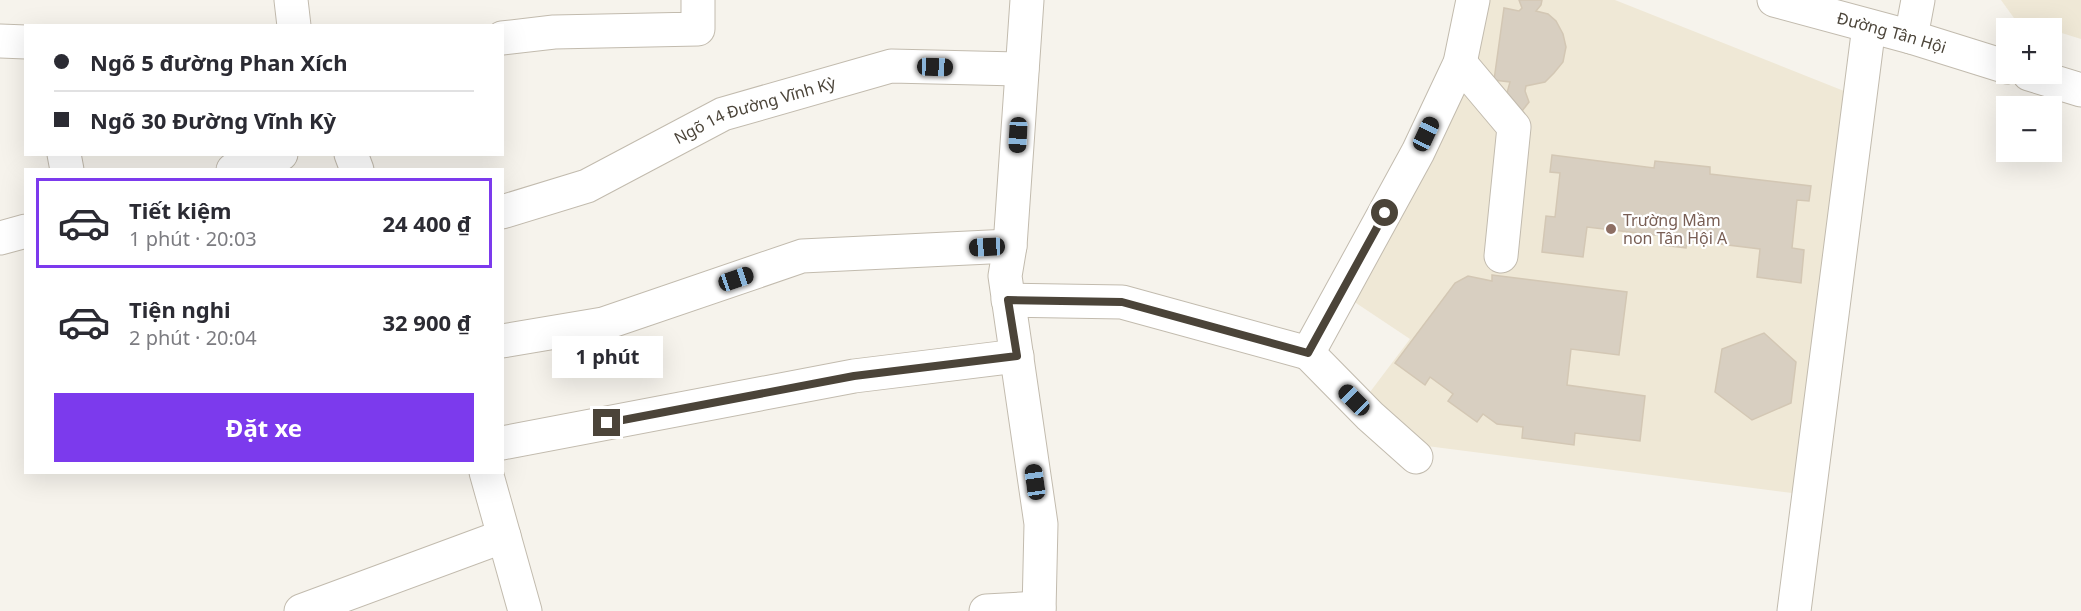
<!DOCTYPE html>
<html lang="vi">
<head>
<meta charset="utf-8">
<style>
  body { margin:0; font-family:"Noto Sans",sans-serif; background:#f7f7f7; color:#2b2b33; height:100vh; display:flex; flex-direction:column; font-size:22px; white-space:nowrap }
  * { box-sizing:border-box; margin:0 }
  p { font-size:20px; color:#7c7c81 }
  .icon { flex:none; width:33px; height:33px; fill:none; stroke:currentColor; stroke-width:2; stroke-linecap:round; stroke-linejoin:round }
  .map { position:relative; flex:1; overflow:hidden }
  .sheet { position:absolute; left:24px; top:168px; width:480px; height:306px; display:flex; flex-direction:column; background:#fff; border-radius:0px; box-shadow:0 6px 24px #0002 }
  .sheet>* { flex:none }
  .guide { position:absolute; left:24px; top:24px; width:480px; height:132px; border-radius:0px; box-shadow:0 6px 24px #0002; display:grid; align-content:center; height:132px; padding:0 30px; background:#fff }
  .tools { position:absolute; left:1996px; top:18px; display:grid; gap:12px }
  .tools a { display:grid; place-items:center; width:66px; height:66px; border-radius:0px; background:#fff; box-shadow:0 6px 24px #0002; font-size:30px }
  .end { position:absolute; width:27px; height:27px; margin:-14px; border:8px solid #4b4439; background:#fff; box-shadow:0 0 0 3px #fff }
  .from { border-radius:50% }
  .bubble { position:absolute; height:42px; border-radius:0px; background:#fff; box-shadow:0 6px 24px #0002; font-size:20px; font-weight:700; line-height:42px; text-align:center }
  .car { position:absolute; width:18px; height:36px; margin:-18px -9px; border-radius:8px; box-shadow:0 0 4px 2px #0007; background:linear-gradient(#222 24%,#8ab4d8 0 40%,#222 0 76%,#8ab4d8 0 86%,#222 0) }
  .guide b { display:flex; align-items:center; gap:21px; height:57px; font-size:22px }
  .guide b+b { border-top:2px solid #e1e1e2 }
  .guide i { width:15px; height:15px; background:#2b2b33 }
  ul { padding:10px 0 0; list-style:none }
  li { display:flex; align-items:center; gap:18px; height:90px; margin:0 12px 9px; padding:0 18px; border:3px solid transparent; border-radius:0px }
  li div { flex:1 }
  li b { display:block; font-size:22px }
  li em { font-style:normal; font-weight:700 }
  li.current { border-color:#7c3aed }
  li>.icon { width:54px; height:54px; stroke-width:1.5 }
  .action { display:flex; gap:12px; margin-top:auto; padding:12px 30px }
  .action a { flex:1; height:69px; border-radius:0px; background:#7c3aed; color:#fff; font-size:24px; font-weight:700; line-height:69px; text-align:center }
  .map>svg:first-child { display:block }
</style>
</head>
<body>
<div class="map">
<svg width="2081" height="611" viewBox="0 0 2081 611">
  <rect width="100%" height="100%" fill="#f6f3ec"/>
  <g fill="#efe8d6">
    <path d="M1482 0H1615L1844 91 1800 494 1419 445 1367 396 1410 339 1353 301 1434 157 1463 87Z"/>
    <path d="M2001 0H2081V39L2014 18Z"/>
  </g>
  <g fill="#d8cfc1" stroke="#d3c7b4" stroke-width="1.5">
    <path d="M1519 0H1542L1541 5 1536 11 1548 14 1556 21 1563 34 1566 47 1563 62 1554 73 1545 82 1526 86 1525 91 1529 102 1522 111 1507 93 1510 82 1494 80 1504 8 1519 11 1522 8Z"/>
    <path d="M1552 155 1654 168 1655 161 1710 167V174L1811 186 1809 201 1797 200 1792 248 1804 250 1801 283 1757 277 1760 249 1687 240 1686 248 1662 245 1663 236 1587 227 1583 257 1542 252 1546 216 1555 217 1560 173 1550 172Z"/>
    <path d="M1492 275 1627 292 1619 355 1571 349 1567 385 1645 396 1640 441 1575 433 1574 445 1522 438 1523 427 1497 424 1483 414 1477 422 1448 401 1453 394 1430 377 1425 385 1395 363 1455 283 1468 276 1492 281Z"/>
    <path d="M1764 333 1796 362 1791 403 1752 420 1715 392 1722 349Z"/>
  </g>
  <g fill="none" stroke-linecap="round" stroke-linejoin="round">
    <defs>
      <g id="minor">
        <path d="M291 0 294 26"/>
        <path d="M1027 0 1010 246 1005 276 1041 524 1039 611"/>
        <path id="s1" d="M1774 0 1911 37 2007 67"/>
        <path d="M1911 37 1918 0"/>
        <path d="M502 38 554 32 698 29V0"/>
        <path d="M0 41 26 42"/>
        <path d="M1460 63 1514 127 1501 256"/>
        <path d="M2029 74 2081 90"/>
        <path d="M64 154 67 170"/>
        <path d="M351 154 357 170"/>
        <path d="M233 170 281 154"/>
        <path id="s2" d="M502 212 587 186 723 114 891 66 1022 69"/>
        <path d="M0 238 26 231"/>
        <path d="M1008 300 1122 302 1308 353 1418 152 1460 63 1473 0"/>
        <path d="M502 341 603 324 802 256 1010 246"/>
        <path d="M1308 353 1370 416 1416 457"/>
        <path d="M502 443 854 376 1017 356"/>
        <path d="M486 472 525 611"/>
        <path d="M301 611 504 536"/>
        <path d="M986 611 1039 608"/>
        <path d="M1794 611 1869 26"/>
      </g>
    </defs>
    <use href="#minor" stroke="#c2bbae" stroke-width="35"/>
    <use href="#minor" stroke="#fff" stroke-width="33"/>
  </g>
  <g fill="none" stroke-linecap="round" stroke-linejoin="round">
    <path stroke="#4b4439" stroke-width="8" d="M607 423 854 376 1017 356 1008 300 1122 302 1308 353 1385 213"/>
  </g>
  <circle fill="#8d6e63" stroke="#fff" stroke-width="2" cx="1611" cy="229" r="6"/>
  <g text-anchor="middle" stroke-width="4.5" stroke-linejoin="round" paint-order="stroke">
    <g font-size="16" fill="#4b4439" stroke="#fff">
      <text dy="6" stroke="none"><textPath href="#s1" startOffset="122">Đường Tân Hội</textPath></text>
      <text dy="6" stroke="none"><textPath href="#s2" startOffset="274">Ngõ 14 Đường Vĩnh Kỳ</textPath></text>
    </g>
    <g font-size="16" fill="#785e54" stroke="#fff" text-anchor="start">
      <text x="1623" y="226">Trường Mầm<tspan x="1623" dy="18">non Tân Hội A</tspan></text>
    </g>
  </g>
</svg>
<div class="tools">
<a>+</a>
<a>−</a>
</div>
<i class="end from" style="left:1385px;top:213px"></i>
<i class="end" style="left:607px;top:423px"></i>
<div class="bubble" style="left:552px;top:336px;width:111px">1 phút</div>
<i class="car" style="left:935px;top:67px;rotate:92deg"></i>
<i class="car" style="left:1426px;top:134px;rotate:25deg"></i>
<i class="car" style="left:1018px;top:135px;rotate:183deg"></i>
<i class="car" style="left:987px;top:247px;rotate:267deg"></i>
<i class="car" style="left:736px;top:279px;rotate:71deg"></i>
<i class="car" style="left:1354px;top:400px;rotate:315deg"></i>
<i class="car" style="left:1035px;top:482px;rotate:352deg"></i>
<div class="guide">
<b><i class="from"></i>Ngõ 5 đường Phan Xích</b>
<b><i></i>Ngõ 30 Đường Vĩnh Kỳ</b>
</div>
<section class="sheet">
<ul>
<li class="current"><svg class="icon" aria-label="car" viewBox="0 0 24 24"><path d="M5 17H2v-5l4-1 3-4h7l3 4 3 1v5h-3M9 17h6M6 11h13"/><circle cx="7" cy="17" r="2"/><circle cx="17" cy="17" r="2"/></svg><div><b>Tiết kiệm</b><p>1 phút · 20:03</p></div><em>24 400 ₫</em></li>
<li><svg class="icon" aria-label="car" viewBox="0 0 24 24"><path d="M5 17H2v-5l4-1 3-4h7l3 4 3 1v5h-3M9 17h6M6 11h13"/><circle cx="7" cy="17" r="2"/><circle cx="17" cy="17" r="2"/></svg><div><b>Tiện nghi</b><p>2 phút · 20:04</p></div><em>32 900 ₫</em></li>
</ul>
<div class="action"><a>Đặt xe</a></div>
</section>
</div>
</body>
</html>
